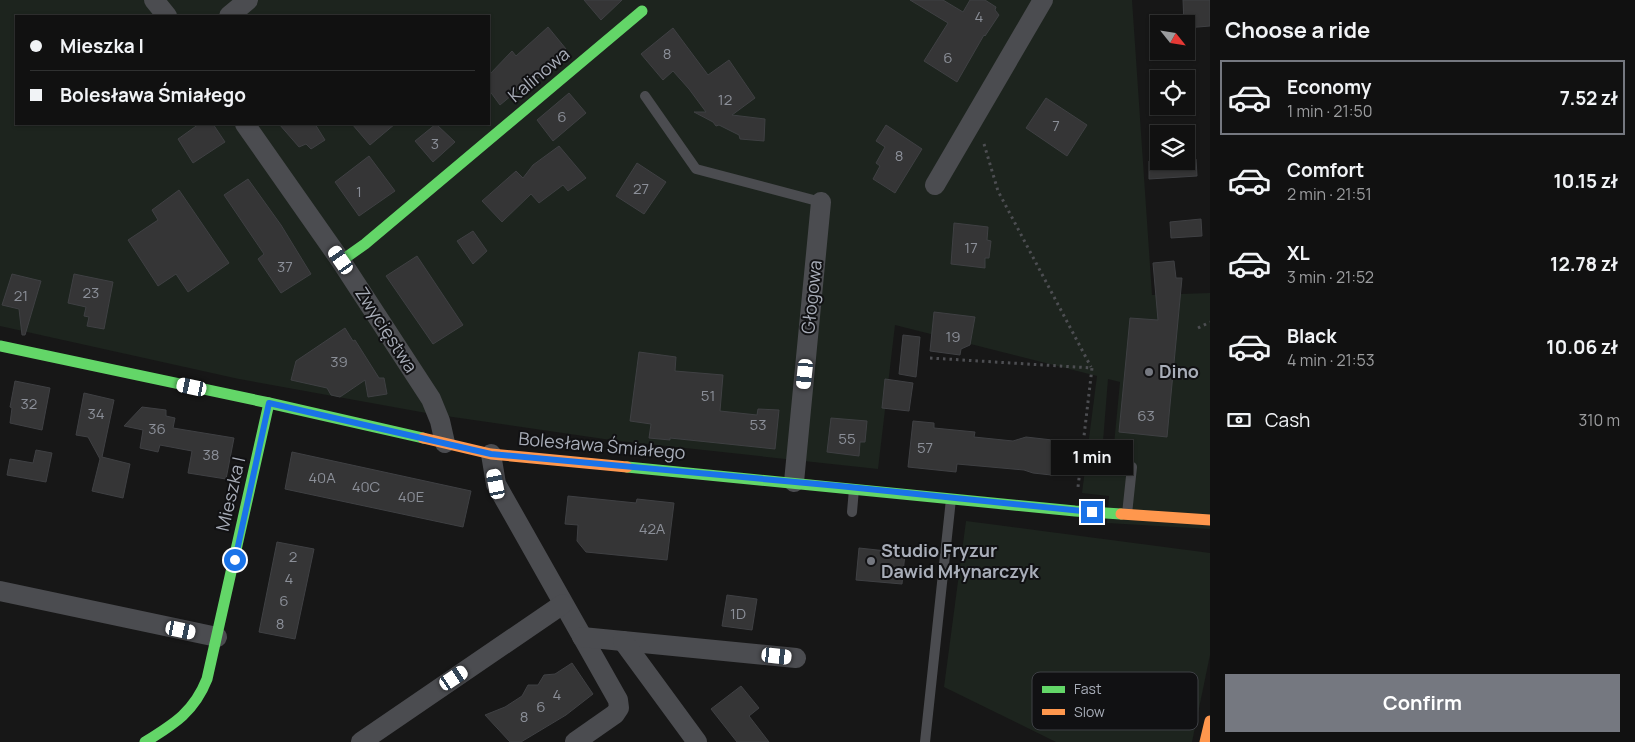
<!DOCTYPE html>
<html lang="en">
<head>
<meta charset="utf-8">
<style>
  body { margin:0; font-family:Manrope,sans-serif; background:#1a1a1a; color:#f1f3f6; height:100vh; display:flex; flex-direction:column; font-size:19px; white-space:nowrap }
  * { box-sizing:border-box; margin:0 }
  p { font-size:16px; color:#9c9d9f }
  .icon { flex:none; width:28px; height:28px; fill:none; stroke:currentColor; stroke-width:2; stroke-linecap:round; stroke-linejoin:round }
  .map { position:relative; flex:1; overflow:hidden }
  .side { display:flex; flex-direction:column; background:#111; width:425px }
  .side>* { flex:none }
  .top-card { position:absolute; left:15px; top:15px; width:475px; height:110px; border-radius:0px; box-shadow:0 1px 4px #0004,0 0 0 1px #303131; display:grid; align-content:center; height:110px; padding:0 15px; background:#111 }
  .needle { width:32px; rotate:120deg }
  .buttons { position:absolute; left:1150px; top:15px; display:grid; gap:10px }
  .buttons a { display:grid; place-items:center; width:45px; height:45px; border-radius:0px; background:#111; box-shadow:0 1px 4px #0004,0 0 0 1px #303131; font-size:25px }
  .end { position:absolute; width:22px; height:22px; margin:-11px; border:6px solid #1a73e8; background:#fff; box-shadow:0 0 0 2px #fff }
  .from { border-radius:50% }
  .bubble { position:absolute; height:35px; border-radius:0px; background:#111; box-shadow:0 1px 4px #0004,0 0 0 1px #303131; font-size:16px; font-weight:700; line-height:35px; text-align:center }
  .car { position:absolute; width:15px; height:30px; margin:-15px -8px; border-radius:6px; box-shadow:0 0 4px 1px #0007; background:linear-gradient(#fff 24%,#345 0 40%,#fff 0 76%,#345 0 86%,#fff 0) }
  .top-card b { display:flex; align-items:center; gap:18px; height:48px; font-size:19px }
  .top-card b+b { border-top:1px solid #303131 }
  .top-card i { width:12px; height:12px; background:#f1f3f6 }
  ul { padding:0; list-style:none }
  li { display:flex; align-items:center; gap:15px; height:75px; margin:0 10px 8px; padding:0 5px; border:2px solid transparent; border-radius:0px }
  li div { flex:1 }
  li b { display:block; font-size:19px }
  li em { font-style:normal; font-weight:700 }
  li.active { border-color:#757880 }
  li>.icon { width:45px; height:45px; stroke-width:1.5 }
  h2 { padding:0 15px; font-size:22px; line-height:60px }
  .pay { display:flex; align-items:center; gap:12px; height:55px; padding:0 15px; font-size:19px }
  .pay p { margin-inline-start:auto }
  .cta { display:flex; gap:10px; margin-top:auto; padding:10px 15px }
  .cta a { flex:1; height:58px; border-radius:0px; background:#757880; color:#fff; font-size:20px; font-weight:700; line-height:58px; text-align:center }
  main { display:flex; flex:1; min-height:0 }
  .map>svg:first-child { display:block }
</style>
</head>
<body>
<main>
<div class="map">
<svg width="1210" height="742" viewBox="0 0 1210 742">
  <rect width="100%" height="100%" fill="#171717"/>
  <g fill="#1d241e" fill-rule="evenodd">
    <path d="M0 0H1132L1152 295 1210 293V529L1107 523 1109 496 1082 493 1097 376 895 325 878 469 611 440 432 414 239 379 0 326ZM16 16H489V124H16ZM1108 379 1120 382 1111 476 1104 465 1102 454Z"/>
    <path d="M966 521 1210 553V655L1192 742H1056L944 687Z"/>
  </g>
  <g fill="#353536" stroke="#3f4043">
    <path d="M584 0H622L601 20Z"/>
    <path d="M910 0H943L963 12 970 0H985L996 7 995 10 999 15 985 36 984 35 957 82 924 61 948 23Z"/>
    <path d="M1183 0H1210V26L1186 28V24H1184Z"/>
    <path d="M548 27 566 49 559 54 562 58 526 88 524 85 500 105 489 90V75L512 51 516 56Z"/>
    <path d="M673 28 708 75 729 60 755 98 732 115 765 119 764 141 740 139 739 135 719 125 716 126 713 122 694 112H706L689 89 673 71 663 80 641 54Z"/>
    <path d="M569 93 586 113 553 141 537 120Z"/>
    <path d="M1046 98 1087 125 1067 156 1026 128Z"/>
    <path d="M199 124H213L225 142 193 163 178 139Z"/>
    <path d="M279 124H315L325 140 311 149 306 144 299 147Z"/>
    <path d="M352 124H395L370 145Z"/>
    <path d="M436 124 455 142 433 162 415 141Z"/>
    <path d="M886 125 922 149 895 193 873 179 880 166 876 163 885 147 876 141Z"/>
    <path d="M559 146 586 178 568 191 563 185 539 203 531 194 502 222 482 201 516 171 523 178 533 165Z"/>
    <path d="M369 156 395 191 359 216 335 182Z"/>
    <path d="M1186 159H1196L1197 176 1149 179V161H1186Z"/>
    <path d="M637 163 666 182 644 214 616 196Z"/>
    <path d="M248 179 281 225 311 274 281 293 258 259 264 254 224 195Z"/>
    <path d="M179 190 229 263 188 292 176 274 158 286 128 240 158 220 152 210Z"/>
    <path d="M1201 219 1202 236 1171 238 1170 222Z"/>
    <path d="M954 223 988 227 987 240 991 241 989 258H985V268L951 264Z"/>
    <path d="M473 231 487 251 473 264 457 241Z"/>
    <path d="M417 256 463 325 433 344 386 276Z"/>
    <path d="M1174 261 1176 278H1182L1167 437 1119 432 1130 318 1158 320 1153 263Z"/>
    <path d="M12 274 41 281 25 335H22L19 309 2 305Z"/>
    <path d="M74 274 113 282 104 329 87 326 89 317 84 316 86 307 68 303Z"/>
    <path d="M934 312 975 317 970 345 961 349 960 355 930 351Z"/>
    <path d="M345 328 353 341 355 340 379 378H384L387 394 368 397 365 380 340 397 331 395 327 388 291 380 296 361Z"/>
    <path d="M903 335 920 337 916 377 899 374Z"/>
    <path d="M639 352 676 357 675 371 723 375 720 411 757 415 758 409 779 410 775 449 670 438V440L649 438 651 424 630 421Z"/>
    <path d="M885 379 913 383 909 411 882 408Z"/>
    <path d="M15 381 50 388 42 430 10 423 12 408 10 407Z"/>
    <path d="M84 393 114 400 102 457 130 464 123 498 92 491 100 459 88 437 76 435Z"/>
    <path d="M142 407 166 410V416L175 418 173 428 234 438 226 479 188 473 192 451 160 445 158 452 140 448 143 430 124 426Z"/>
    <path d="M831 418 867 421 865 442H860L859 456 827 452Z"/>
    <path d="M913 421 934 423V428L975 432 974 437 1013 441 1026 437 1061 441 1059 456 1051 475 1033 473 1024 470 957 464 956 472 908 467Z"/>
    <path d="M36 450 52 453 46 482 7 475 10 459 33 463Z"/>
    <path d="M292 452 471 491 463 527 285 489Z"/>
    <path d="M568 496 636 503 637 499 674 503 667 560 586 552 577 541 578 525 565 524Z"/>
    <path d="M277 542 314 549 295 639 259 632Z"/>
    <path d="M859 548 905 553 902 584 856 580Z"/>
    <path d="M727 595 757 599 752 630 722 626Z"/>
    <path d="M572 663 593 694 566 715 521 742H510L485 715 505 707 522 696 528 685H538L544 675 555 674Z"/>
    <path d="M741 686 759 708 749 716 769 742H737L711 709Z"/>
  </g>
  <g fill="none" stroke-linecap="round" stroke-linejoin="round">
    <g stroke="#4d4e52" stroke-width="3" stroke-dasharray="2.5 4" stroke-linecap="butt">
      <path d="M984 144 998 191 1091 367"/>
      <path d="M1198 328 1210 322"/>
      <path d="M930 358 1092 368 1078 487"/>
    </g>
    <g stroke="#4b4c50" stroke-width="10">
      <path d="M645 96 696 169 821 202"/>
      <path d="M852 512 854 489"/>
      <path d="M1127 514 1132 467"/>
      <path d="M925 742 951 499"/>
    </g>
    <g stroke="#4b4c50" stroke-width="20">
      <path d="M154 0 167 16"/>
      <path d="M229 16 248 0"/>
      <path d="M245 124 341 261 431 399 440 421 445 443"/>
      <path d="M935 185 1043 0"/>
      <path d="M491 454 496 484 618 700 619 708 615 714 575 742"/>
      <path d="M794 482 821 202"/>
      <path d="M0 591 217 637"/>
      <path d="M582 637 796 658"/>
      <path d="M623 641 697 742"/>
      <path d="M361 742 563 604"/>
    </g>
    <g stroke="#63d668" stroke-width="11">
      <path d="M341 261 365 244 642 11"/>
      <path d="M0 346 269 403 423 438"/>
      <path d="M627 467 1075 511 1121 514"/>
      <path d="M145 742C174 724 194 712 207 679L269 403"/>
    </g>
    <g stroke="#ff974d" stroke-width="11">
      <path d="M423 438 491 454 627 467"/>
      <path d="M1121 514 1210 520"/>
      <path d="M1205 742 1210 721"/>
    </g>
  </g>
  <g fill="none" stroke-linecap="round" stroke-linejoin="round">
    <path stroke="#1a73e8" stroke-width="6" d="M235 560 269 403 491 454 839 486 1092 512"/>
  </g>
  <g fill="#757880" stroke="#111113" stroke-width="2">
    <circle cx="1149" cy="372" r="5"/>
    <circle cx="871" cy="561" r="5"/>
  </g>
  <g text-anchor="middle" stroke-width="4" stroke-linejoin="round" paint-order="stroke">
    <g font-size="15" fill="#8b8f98">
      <text x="979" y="22">4</text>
      <text x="667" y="59">8</text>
      <text x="948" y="63">6</text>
      <text x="725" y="105">12</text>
      <text x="562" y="122">6</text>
      <text x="1056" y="131">7</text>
      <text x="435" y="149">3</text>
      <text x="899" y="161">8</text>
      <text x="641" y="194">27</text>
      <text x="359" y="197">1</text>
      <text x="971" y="253">17</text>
      <text x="285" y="272">37</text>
      <text x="91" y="298">23</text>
      <text x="21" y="301">21</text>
      <text x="953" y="342">19</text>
      <text x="339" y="367">39</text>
      <text x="708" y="401">51</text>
      <text x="29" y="409">32</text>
      <text x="96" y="419">34</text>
      <text x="1146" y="421">63</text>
      <text x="758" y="430">53</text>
      <text x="157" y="434">36</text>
      <text x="847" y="444">55</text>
      <text x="925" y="453">57</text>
      <text x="211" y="460">38</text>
      <text x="322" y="483">40A</text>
      <text x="366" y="492">40C</text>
      <text x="411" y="502">40E</text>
      <text x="652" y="534">42A</text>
      <text x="293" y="562">2</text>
      <text x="289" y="584">4</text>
      <text x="284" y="606">6</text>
      <text x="738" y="619">1D</text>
      <text x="280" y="629">8</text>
      <text x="557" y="700">4</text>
      <text x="541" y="712">6</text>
      <text x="524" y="722">8</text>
    </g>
    <g font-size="18" fill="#a8adb8" stroke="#111113">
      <text transform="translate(539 75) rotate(-40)" y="6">Kalinowa</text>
      <text transform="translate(812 297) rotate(-84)" y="6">Głogowa</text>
      <text transform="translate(386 330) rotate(57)" y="6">Zwycięstwa</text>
      <text transform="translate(602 446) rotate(5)" y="6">Bolesława Śmiałego</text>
      <text transform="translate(231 494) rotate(-77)" y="6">Mieszka I</text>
    </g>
    <g font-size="18" font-weight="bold" fill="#a8adb8" stroke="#111113" text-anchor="start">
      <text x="1159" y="378">Dino</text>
      <text x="881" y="557">Studio Fryzur<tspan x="881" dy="21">Dawid Młynarczyk</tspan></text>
    </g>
  </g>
  <rect x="1032" y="672" width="166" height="58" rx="8" fill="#111113" stroke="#3e4045" stroke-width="1"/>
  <rect x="1042" y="686" width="23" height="7" fill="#63d668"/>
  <rect x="1042" y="709" width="23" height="6" fill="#ff974d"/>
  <g font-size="14" fill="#a8adb8">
    <text x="1074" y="694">Fast</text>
    <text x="1074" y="717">Slow</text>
  </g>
</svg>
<div class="buttons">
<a><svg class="needle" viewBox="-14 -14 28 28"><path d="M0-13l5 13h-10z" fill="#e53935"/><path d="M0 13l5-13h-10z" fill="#9c9d9f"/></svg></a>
<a><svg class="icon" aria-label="locate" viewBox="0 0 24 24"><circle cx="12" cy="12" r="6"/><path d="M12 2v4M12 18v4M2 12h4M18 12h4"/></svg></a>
<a><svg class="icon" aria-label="layers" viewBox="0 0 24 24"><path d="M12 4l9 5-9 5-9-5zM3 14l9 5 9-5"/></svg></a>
</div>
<i class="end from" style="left:235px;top:560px"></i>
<i class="end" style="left:1092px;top:512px"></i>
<div class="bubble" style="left:1051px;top:440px;width:82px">1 min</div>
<i class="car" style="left:341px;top:260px;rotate:325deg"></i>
<i class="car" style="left:805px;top:374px;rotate:186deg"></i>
<i class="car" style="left:192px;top:387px;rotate:282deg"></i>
<i class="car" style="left:496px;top:484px;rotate:349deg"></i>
<i class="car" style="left:181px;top:630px;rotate:102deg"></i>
<i class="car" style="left:777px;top:656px;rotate:96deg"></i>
<i class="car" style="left:454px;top:678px;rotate:56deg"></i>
<div class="top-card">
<b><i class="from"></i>Mieszka I</b>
<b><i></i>Bolesława Śmiałego</b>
</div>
</div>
<section class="side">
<h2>Choose a ride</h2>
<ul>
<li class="active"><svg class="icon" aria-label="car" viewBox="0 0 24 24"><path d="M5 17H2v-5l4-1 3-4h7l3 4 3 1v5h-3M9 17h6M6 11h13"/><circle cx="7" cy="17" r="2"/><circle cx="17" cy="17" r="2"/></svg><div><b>Economy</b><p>1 min · 21:50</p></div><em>7.52 zł</em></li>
<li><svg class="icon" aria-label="car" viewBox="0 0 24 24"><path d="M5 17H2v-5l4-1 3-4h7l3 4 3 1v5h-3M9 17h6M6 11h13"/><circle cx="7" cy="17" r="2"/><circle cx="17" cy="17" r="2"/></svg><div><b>Comfort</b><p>2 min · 21:51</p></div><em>10.15 zł</em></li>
<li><svg class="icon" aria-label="car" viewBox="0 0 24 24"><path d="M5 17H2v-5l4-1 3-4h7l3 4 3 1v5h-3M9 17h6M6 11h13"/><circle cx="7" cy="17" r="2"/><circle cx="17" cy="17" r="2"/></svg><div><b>XL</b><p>3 min · 21:52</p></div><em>12.78 zł</em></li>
<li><svg class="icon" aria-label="car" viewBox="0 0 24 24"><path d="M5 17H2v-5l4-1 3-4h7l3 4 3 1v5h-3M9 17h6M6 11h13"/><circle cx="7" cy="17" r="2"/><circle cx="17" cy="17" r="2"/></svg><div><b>Black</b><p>4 min · 21:53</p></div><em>10.06 zł</em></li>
</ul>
<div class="pay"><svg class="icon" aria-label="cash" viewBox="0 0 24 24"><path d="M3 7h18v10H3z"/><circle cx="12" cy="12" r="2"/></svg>Cash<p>310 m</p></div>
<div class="cta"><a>Confirm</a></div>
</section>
</main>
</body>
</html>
